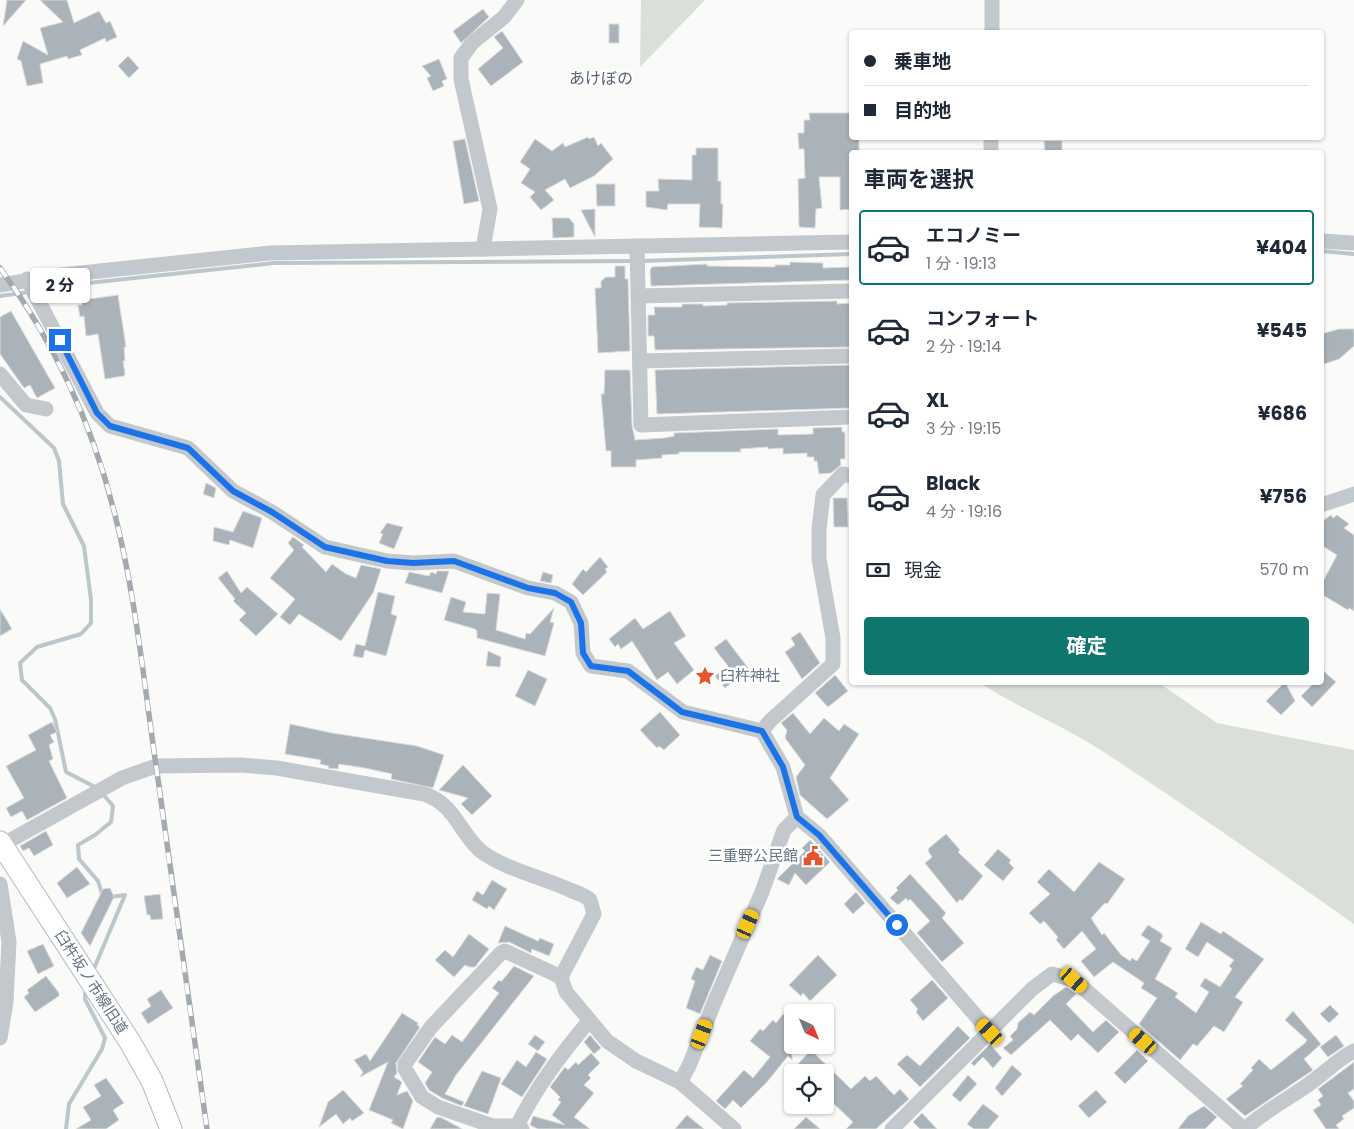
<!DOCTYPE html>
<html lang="ja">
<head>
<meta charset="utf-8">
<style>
  body { margin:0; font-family:Poppins,"Noto Sans JP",sans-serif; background:#f6f6f7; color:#1f2937; height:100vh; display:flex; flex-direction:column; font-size:19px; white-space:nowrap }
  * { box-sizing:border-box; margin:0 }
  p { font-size:16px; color:#747a83 }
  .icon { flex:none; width:28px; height:28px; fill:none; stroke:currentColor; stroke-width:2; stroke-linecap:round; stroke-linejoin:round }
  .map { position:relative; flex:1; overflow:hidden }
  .side { position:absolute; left:849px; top:150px; width:475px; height:535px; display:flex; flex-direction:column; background:#fff; border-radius:5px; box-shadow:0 1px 4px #0004 }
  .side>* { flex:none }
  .guide { position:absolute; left:849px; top:30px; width:475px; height:110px; border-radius:5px; box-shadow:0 1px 4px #0004; display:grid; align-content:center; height:110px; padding:0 15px; background:#fff }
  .needle { width:32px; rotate:136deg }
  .buttons { position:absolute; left:784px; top:1004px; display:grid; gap:10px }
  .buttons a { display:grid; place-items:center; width:50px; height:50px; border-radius:5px; background:#fff; box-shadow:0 1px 4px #0004; font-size:25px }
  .end { position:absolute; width:22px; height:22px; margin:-11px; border:6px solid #1a73e8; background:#fff; box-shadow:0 0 0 2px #fff }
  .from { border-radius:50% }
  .bubble { position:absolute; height:35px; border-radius:5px; background:#fff; box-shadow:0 1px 4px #0004; font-size:16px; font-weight:700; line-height:35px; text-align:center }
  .car { position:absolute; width:15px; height:30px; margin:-15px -8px; border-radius:6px; box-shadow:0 0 4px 1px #0007; background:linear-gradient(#f5c518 24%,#345 0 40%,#f5c518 0 76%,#345 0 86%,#f5c518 0) }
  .guide b { display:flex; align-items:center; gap:18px; height:48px; font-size:19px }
  .guide b+b { border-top:1px solid #e0e1e3 }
  .guide i { width:12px; height:12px; background:#1f2937 }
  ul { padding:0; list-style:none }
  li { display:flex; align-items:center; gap:15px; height:75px; margin:0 10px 8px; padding:0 5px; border:2px solid transparent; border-radius:5px }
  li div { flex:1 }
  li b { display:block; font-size:19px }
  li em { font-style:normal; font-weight:700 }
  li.active { border-color:#0f766e }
  li>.icon { width:45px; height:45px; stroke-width:1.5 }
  h2 { padding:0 15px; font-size:22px; line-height:60px }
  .pay { display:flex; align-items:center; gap:12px; height:55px; padding:0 15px; font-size:19px }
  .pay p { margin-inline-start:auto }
  .action { display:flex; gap:10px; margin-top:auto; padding:10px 15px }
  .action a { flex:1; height:58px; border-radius:5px; background:#0f766e; color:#fff; font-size:20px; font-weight:700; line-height:58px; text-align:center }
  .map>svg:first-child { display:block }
</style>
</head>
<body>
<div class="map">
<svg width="1354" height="1129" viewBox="0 0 1354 1129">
  <rect width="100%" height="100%" fill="#fafaf8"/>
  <g fill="#dadfd7">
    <path d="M641 0H705L640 67Z"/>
    <path d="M980 683H1159L1217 723 1354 750V924C1269 864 1184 804 1096 747 1059 724 1017 707 980 683Z"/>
  </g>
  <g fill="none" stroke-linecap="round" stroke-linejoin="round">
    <g stroke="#bbc7cb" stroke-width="4">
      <path d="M1321 251 1354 254"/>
      <path d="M641 261 851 254"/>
      <path d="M38 291 88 283 274 263 634 261"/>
      <path d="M0 296 29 292"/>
      <path d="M0 397 54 448 59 461 63 504 84 546 91 600V623L81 634 37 647 20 663 22 680 50 708 55 719 66 772 97 788"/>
      <path d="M102 793 113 806 111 822 95 835 78 845 79 859 98 881 103 897"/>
      <path d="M93 971 125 895 110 897"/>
      <path d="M66 1129 69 1104 102 1049 105 1038 85 999V994L88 990"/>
    </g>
  </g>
  <g fill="#aab3b9" stroke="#dcdcda">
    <path d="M7 0H26L3 26Z"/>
    <path d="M40 0H67L74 23 99 11 106 23 110 21 117 37 106 42 105 38 80 50 82 55 68 59 67 56 40 64 43 83 27 86 21 61 17 59 23 41 48 55 40 28 63 22Z"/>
    <path d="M483 9 489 17 461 43 453 31Z"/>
    <rect x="609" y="24" width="10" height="19"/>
    <path d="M502 31 523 62 491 86 478 69 503 48 494 37Z"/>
    <path d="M128 56 139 68 129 78 118 66Z"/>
    <path d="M439 59 447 79 442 81 444 86 433 91 427 78 431 76 422 66Z"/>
    <path d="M809 113H851V138H859V152H851V209L840 210V177H819L822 208 816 209 815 228 799 227 798 179 805 178 804 149H799L798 133H804V120H810Z"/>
    <path d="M588 137 589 139 594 137 598 146 601 143 613 159 594 176 570 188 565 179 545 190 554 200 541 210 530 197 535 192 521 183 530 169 520 162 535 139 552 151 563 143 565 147Z"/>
    <path d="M465 139 479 201 464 204 453 141Z"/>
    <path d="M1044 141H1062V152H1045Z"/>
    <path d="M696 148H718V181H721V204H723L722 228 699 227 700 204H668L667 210 646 207V191H659L658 179 692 180V155H696Z"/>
    <path d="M596 184H615V206H597Z"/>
    <path d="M595 209V237L581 210Z"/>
    <path d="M552 218H569L574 224V237L553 238Z"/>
    <path d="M790 262 823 263V268L851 267V280L651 286 650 270 652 267 707 264V266L775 267V265H790Z"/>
    <path d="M615 266H625V279H628L630 351 598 353 595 288H601V281L606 277H615Z"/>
    <path d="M118 295 126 347H124L125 361H123L125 374 124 376 105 379 98 334 86 336 84 316 80 317 78 305H82V300Z"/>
    <path d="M837 301V304L851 303V347L655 350 654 336H648V315H655L654 307H682V304H703V306L727 305V303Z"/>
    <path d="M11 311 55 388 37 398 30 385 24 388 0 354V317Z"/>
    <path d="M1339 329H1354V346L1339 359 1321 365V334Z"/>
    <path d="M851 365V408L657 414 655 370Z"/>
    <path d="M605 370H630L632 425 635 440 664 438 674 436V433L778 429V435L813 434V428L842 427V432H845V459H840L841 465 831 473 819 474 817 461H814V457H807V453L783 454V448L768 449V447L740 449 741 452H679V454L662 455V458L636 460V467H611V451H606L601 394H604Z"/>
    <path d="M206 483 216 488 214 498 203 494Z"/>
    <path d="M833 498H847L848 527H834Z"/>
    <path d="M243 511 262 518 253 548 230 540 229 545 213 541 214 527 233 532Z"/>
    <path d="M1331 515 1333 518 1337 515 1349 524 1344 528 1354 535V611L1349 608 1348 610 1321 594V585L1337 555 1321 545V522Z"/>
    <path d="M387 523 403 527 394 549 379 543 383 534 380 533Z"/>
    <path d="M293 537 304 545 302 547 326 572 332 564 346 574 356 578 361 565 381 569 373 593 341 641 299 614 290 625 280 617 295 599 270 578 294 550 288 543Z"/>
    <path d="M600 557 608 567 605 569 607 572 583 595 572 584 583 569 586 572Z"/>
    <path d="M227 571 241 593 247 587 278 614 256 636 239 620 246 613 233 601 235 599 218 578Z"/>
    <path d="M437 571H449L442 593 405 583 409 572 429 576 431 572 436 574Z"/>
    <path d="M543 572 553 575 551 583 540 581Z"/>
    <path d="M378 592 395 596 391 614 397 616 386 656 365 650 363 658 353 656 356 644 365 646Z"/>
    <path d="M487 593 500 594 496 630 525 639 526 633 530 634 554 608 550 622 554 623 545 656 477 638V631L475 629 444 620 451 597 466 602 463 612 485 614Z"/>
    <path d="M0 609 12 629 0 636Z"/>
    <path d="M670 611 686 636 674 643 694 670 677 684 668 672 657 680 632 641 621 649 618 644 615 647 609 639 635 618 643 629Z"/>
    <path d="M800 632 820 663 802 679 785 652 795 645 791 638Z"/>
    <path d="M726 639 749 669 725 688 715 676 728 666 714 648Z"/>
    <path d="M488 651 501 657 500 667 486 666Z"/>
    <path d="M1321 669 1336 682 1312 707 1301 696 1315 682H1321Z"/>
    <path d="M528 670 547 679 535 706 515 696Z"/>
    <path d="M835 675 848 691 828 707 815 693Z"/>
    <path d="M1285 682 1295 701 1281 715 1266 701Z"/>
    <path d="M660 712 680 735 664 750 659 746 657 748 640 730Z"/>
    <path d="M793 713 810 734 824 718 839 731 844 724 859 734 830 778 849 800 827 819 800 795 796 777 805 765 785 738 787 730 781 723Z"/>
    <path d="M52 722 57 732 50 735 54 742 49 745 53 759 49 761 67 798 27 820 22 811 11 817 6 808 24 798 6 766 36 750 28 735Z"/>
    <path d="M290 724 332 733 417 746 444 755 433 788 391 779 392 774 365 768 339 764 338 769 328 768 329 766 320 764 321 760 285 754Z"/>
    <path d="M463 765 492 796 472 815 461 804 468 798 439 790Z"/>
    <path d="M46 831 53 845 34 856 29 848 23 851 20 846Z"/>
    <path d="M946 834 960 850 958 852 983 876 962 901 960 899 957 903 925 863 932 857 928 851 929 848Z"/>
    <path d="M810 840 830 862 806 885 795 873 789 885 777 879 805 851 802 848Z"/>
    <path d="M998 849 1011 860 1009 863 1014 868 1003 881 984 865Z"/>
    <path d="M1099 862 1125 879 1107 904 1105 903 1091 918 1102 935 1104 933 1121 955 1130 961 1132 958 1137 961 1150 941 1141 935 1148 925 1161 933 1163 936 1160 941 1172 948 1155 979 1178 993 1175 997 1196 1013 1209 992 1200 986 1205 978 1220 987 1232 969 1229 966 1234 960 1207 942 1198 957 1185 949 1201 922 1221 934 1223 931 1264 959 1235 997 1243 1002 1224 1032 1214 1026 1197 1046 1193 1044 1180 1060 1139 1024 1157 998 1141 988 1144 983 1113 962 1094 977 1081 961 1096 949 1082 931 1064 949 1056 940 1058 937 1044 921 1040 924 1029 913 1050 894 1037 882 1049 869 1074 892Z"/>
    <path d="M77 867 90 884 67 898 57 883Z"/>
    <path d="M910 874 946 913 942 918 964 943 942 962 917 933 930 921 910 899 908 901 906 898 898 905 890 898 898 890 896 888Z"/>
    <path d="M492 880 507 889 494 910 489 906 487 909 472 900 477 891 483 895Z"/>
    <path d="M110 888 114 897 90 946 81 933 103 889Z"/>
    <path d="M856 892 865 903 853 914 844 904Z"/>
    <path d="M160 894 163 919 151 920 150 915H147L144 896Z"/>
    <path d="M505 926 538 941 540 938 554 944 549 956 532 949 531 953 509 942 498 943Z"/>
    <path d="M469 934 489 949 475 967H469L465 965 454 977 435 960 445 950 453 957Z"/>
    <path d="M43 944 54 966 38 974 27 951Z"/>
    <path d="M710 955 722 961 700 1014 686 1008 695 981 691 979 696 967 703 970Z"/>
    <path d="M818 955 837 975 810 1001 803 993 801 996 789 985Z"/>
    <path d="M514 966 534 976 456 1075 445 1094 464 1102 462 1106 442 1098 429 1090 425 1083 432 1072 418 1062 435 1037 445 1044 452 1035 462 1042 499 993 492 988 499 980 501 982Z"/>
    <path d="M46 976 59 993V996L35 1012 24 997 29 993 27 990Z"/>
    <path d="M932 980 948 998 923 1021 916 1012 918 1009 910 1000Z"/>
    <path d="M1066 987 1076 994 1066 1004 1093 1032 1106 1020 1119 1032 1098 1053 1078 1034 1071 1041 1050 1020 1011 1055 1003 1048 1013 1040 1010 1036 1017 1029 1018 1023 1030 1012 1034 1015 1053 996Z"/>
    <path d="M161 990 173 1008 148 1024 141 1013 151 1006 147 999Z"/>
    <path d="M1330 1005 1339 1014 1329 1023 1320 1014Z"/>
    <path d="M1293 1011 1321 1044 1304 1059 1313 1070 1245 1116 1226 1099 1243 1086 1240 1084 1253 1070 1251 1068 1259 1059 1271 1070 1305 1043 1307 1040 1285 1020Z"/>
    <path d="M402 1013 418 1023 417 1025 420 1027 396 1063 397 1073 394 1077 402 1082 397 1095 407 1091 413 1101 403 1129 391 1123 393 1120 369 1110 388 1062 360 1077 363 1072 354 1060 366 1054 370 1061Z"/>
    <path d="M783 1014 792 1022V1060L788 1056 767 1082 741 1108 733 1100 725 1109 716 1101 744 1070 753 1078 770 1057 750 1041 760 1029 763 1031 773 1020 776 1023Z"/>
    <path d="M958 1026 970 1038 920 1087 897 1064 907 1055 920 1066Z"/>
    <path d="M535 1035 545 1042 538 1051 528 1044Z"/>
    <path d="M590 1035 601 1048 594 1054 584 1042Z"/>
    <path d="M1336 1035 1344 1046 1328 1057 1320 1047Z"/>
    <path d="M990 1044 1002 1058 993 1068 983 1057 974 1066 971 1063Z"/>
    <path d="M811 1050 851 1089 865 1076 870 1081 876 1076 894 1095 900 1089 909 1099 876 1129H846L853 1122 831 1101 825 1107V1072H805L797 1065Z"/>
    <path d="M1137 1050 1148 1061 1125 1084 1114 1073Z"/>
    <path d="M536 1052 547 1059 522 1097 501 1084 517 1060 526 1067Z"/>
    <path d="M591 1053 600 1063 588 1075 591 1078 584 1085 594 1093 574 1117 590 1129H538L530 1125 533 1116 565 1125 552 1115 561 1102 558 1100 560 1097 550 1087 565 1067 568 1070 576 1062 578 1065Z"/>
    <path d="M1354 1062V1089L1348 1093 1354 1101V1108L1342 1116 1344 1119 1336 1125 1339 1129H1326L1313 1110 1321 1105 1318 1100 1323 1096 1318 1089Z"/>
    <path d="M1012 1065 1022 1074 1002 1096 995 1088Z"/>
    <path d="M482 1071 501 1078 488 1114 464 1106Z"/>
    <path d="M968 1075 977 1084 960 1102 952 1095Z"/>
    <path d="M106 1078 124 1103 113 1110 119 1120 106 1129H76L91 1120 83 1107 101 1096 94 1085Z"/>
    <path d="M343 1090 364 1113 352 1121 350 1118 343 1124 336 1114 319 1127 328 1102Z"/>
    <path d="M1096 1090 1107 1102 1089 1118 1078 1106Z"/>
    <path d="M983 1104 999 1116 988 1129H974L967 1124Z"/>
    <path d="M1204 1106 1217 1117 1205 1129H1178L1188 1116Z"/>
    <path d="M922 1113 937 1129H920L913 1122Z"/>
    <path d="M687 1115 704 1129H675Z"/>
    <path d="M437 1117 442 1118 462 1129H430Z"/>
    <path d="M806 1117 820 1129H794Z"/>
  </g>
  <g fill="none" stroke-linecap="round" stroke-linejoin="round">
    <defs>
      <path id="secondary" d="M0 842 130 1042 152 1081 171 1129"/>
    </defs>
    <use href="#secondary" stroke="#b3babf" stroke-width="23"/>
    <g stroke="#c3c8cc" stroke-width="15">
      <path d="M992 32V0"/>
      <path d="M991 152V138"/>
      <path d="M1321 241 1354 243"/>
      <path d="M637 246 641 425 851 417"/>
      <path d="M483 249 490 209 461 79V58L472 43 504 17 517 0"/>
      <path d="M27 279 97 413 110 426 188 448 233 491 272 512 325 547 387 561 413 563 454 561 528 588 555 593 571 602 581 623 583 653 591 666 628 671 683 712 762 731 783 767 797 817 819 835 990 1032"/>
      <path d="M0 285 62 275 270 253 851 242"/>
      <path d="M638 296 851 291"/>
      <path d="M640 361 851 356"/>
      <path d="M0 374 26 405 46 409"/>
      <path d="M1321 505 1354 494"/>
      <path d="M762 731 770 721 833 664V638L819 559V529L823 495 843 474 851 476"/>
      <path d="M0 846 122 778 156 766 240 765 277 768 424 794C456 804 460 835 482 852 507 870 542 877 570 890 577 893 585 895 590 900L594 914 561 977"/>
      <path d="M0 884 9 942 6 1002 0 1038"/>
      <path d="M680 1082 689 1066 714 1003 762 892 784 830 797 817"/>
      <path d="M517 1126C536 1087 561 1054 589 1021"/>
      <path d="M522 1129 517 1126H493L438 1107 422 1097 405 1069V1064L431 1027 501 953 505 951 561 977 566 992 607 1041 636 1061 680 1082 734 1129"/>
      <path d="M892 1129 1032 989 1052 974 1074 980 1244 1129"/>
      <path d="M1245 1129C1265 1110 1291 1098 1313 1081 1327 1071 1338 1059 1354 1051"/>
    </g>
    <use href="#secondary" stroke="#fff" stroke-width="21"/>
    <defs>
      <path id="rail" d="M0 268C53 340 92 424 114 511 136 596 144 685 157 772 173 891 190 1010 207 1129"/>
    </defs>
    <use href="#rail" stroke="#a2aab0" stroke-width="5.5"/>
    <use href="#rail" stroke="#fff" stroke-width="4" stroke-dasharray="11" stroke-linecap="butt"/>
  </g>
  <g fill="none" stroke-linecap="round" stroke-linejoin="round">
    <path stroke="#1a73e8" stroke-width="6" d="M60 340 97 413 110 426 188 448 233 491 272 512 325 547 387 561 413 563 454 561 528 588 555 593 571 602 581 623 583 653 591 666 628 671 682 712 762 731 783 767 797 817 819 835 897 925"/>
  </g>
  <defs>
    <symbol id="sight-bare" viewBox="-9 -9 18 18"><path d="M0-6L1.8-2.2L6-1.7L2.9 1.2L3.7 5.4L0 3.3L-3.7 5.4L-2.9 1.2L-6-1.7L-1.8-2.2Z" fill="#e4572e" stroke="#fff" stroke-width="2.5" paint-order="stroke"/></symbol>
    <symbol id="civic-bare" viewBox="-9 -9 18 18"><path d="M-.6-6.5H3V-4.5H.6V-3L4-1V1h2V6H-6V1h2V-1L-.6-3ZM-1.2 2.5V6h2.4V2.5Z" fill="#e4572e" stroke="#fff" stroke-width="2.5" paint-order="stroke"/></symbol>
  </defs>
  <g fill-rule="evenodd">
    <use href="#sight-bare" x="691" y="662" width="28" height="28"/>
    <use href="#civic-bare" x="799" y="842" width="28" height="28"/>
  </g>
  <g text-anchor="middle" stroke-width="5" stroke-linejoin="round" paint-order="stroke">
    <g font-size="15" fill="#657683" stroke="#fff" text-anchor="start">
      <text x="720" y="681">臼杵神社</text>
      <text x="798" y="861" text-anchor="end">三重野公民館</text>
    </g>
    <g font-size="15" fill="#657683" stroke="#fff">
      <text transform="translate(91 982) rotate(57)" y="5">臼杵坂ノ市線旧道</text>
    </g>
    <g font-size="16" fill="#57646e" stroke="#fff">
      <text x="601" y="84">あけぼの</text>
    </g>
  </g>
</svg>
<div class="buttons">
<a><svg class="needle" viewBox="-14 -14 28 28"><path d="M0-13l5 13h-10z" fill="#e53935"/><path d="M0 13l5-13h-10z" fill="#747a83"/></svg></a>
<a><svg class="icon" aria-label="locate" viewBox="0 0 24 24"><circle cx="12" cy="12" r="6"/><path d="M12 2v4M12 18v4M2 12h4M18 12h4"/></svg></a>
</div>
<i class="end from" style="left:897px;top:925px"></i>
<i class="end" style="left:60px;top:340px"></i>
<div class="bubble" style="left:30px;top:268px;width:60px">2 分</div>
<i class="car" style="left:748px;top:924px;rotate:24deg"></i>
<i class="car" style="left:1074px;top:980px;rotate:131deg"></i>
<i class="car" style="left:990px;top:1032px;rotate:317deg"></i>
<i class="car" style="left:702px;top:1034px;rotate:21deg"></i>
<i class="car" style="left:1143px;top:1041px;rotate:311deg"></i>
<div class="guide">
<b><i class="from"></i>乗車地</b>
<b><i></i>目的地</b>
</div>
<section class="side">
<h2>車両を選択</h2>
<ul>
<li class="active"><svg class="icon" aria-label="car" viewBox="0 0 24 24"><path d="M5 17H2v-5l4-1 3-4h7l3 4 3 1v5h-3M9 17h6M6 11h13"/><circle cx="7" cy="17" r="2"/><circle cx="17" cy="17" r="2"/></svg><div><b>エコノミー</b><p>1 分 · 19:13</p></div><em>¥404</em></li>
<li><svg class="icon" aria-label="car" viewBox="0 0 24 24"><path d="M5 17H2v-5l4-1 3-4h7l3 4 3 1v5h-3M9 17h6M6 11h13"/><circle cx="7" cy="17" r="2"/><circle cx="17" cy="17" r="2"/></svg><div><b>コンフォート</b><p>2 分 · 19:14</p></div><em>¥545</em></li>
<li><svg class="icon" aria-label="car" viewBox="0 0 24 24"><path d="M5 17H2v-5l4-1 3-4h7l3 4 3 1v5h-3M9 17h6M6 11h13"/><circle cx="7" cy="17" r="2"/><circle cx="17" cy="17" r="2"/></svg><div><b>XL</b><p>3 分 · 19:15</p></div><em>¥686</em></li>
<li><svg class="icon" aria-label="car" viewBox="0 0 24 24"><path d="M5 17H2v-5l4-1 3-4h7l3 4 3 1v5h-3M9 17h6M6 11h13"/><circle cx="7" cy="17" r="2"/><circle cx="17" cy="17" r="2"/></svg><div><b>Black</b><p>4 分 · 19:16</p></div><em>¥756</em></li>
</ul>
<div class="pay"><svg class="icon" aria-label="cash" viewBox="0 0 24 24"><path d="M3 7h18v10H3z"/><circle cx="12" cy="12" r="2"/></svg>現金<p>570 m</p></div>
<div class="action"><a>確定</a></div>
</section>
</div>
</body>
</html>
